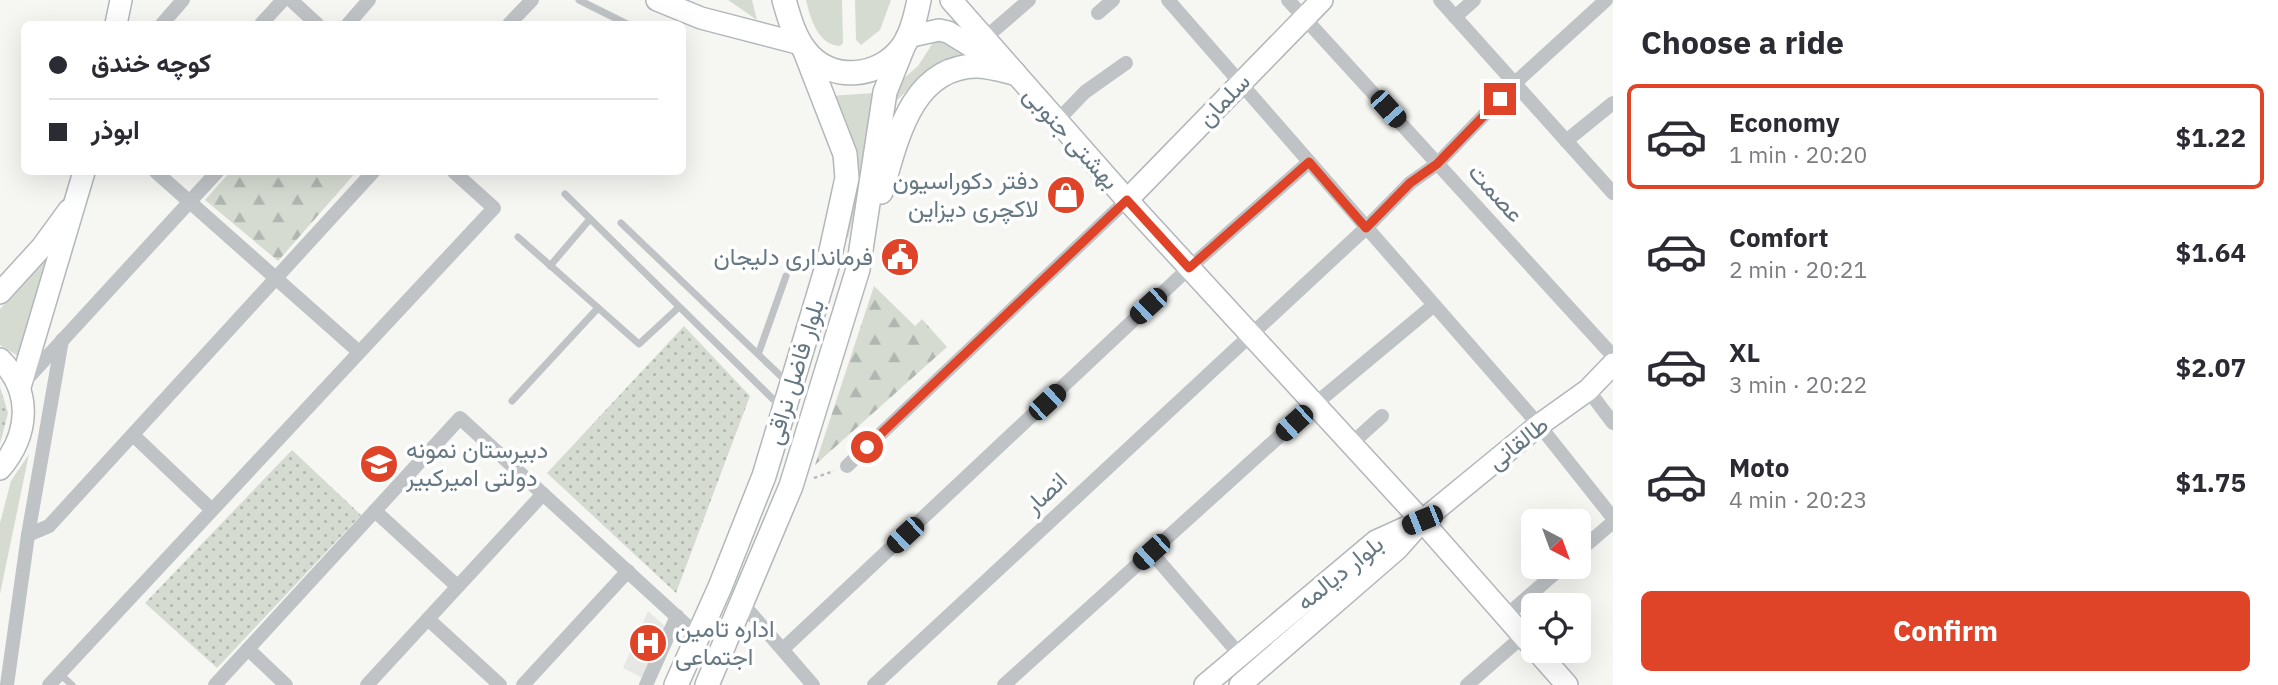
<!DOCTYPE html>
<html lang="en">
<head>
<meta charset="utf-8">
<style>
  body { margin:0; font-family:"IBM Plex Sans",Vazirmatn,sans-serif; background:#f7f7f7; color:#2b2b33; height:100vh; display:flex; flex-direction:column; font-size:26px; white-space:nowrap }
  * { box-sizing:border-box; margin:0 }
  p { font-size:23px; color:#7c7c81 }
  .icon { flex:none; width:38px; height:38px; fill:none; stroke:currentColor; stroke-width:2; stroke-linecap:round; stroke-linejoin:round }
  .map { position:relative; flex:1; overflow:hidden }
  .sheet { display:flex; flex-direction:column; background:#fff; width:665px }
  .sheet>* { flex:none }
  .hud { position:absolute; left:21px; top:21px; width:665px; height:154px; border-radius:10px; box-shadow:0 7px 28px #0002; display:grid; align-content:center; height:154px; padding:0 28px; background:#fff }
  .needle { width:46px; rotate:139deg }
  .tools { position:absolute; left:1521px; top:509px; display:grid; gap:14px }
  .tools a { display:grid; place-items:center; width:70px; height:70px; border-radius:10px; background:#fff; box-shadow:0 7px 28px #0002; font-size:35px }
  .end { position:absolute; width:32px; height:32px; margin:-16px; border:9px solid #e04428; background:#fff; box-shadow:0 0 0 4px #fff }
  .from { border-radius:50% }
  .car { position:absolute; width:21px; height:42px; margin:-21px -10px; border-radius:9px; box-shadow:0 0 5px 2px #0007; background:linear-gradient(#222 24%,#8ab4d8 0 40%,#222 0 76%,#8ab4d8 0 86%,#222 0) }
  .hud b { display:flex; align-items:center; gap:24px; height:66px; font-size:26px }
  .hud b+b { border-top:2px solid #e1e1e2 }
  .hud i { width:18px; height:18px; background:#2b2b33 }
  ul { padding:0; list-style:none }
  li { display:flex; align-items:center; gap:21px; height:105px; margin:0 14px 10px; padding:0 14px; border:4px solid transparent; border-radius:10px }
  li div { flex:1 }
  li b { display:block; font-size:26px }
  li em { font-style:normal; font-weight:700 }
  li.current { border-color:#e04428 }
  li>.icon { width:63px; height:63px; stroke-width:1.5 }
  h2 { padding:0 28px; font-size:32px; line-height:84px }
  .primary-button { display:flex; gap:14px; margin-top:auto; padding:14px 28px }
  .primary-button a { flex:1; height:80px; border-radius:10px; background:#e04428; color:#fff; font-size:28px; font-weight:700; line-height:80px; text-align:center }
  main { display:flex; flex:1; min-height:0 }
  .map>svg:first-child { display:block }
</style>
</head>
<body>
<main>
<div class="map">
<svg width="1613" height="685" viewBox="0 0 1613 685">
  <defs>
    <pattern id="forest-firs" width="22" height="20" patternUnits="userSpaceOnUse" patternTransform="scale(1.75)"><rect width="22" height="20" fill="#d6dbd2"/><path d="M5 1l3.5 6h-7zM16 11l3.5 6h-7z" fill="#b1b6b0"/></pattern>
    <pattern id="park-dots" width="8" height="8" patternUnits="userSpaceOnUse" patternTransform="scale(1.75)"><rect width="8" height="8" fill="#d6dbd2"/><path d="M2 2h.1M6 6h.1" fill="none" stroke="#b1b6b0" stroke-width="1.8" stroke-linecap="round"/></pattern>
  </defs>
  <rect width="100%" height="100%" fill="#f6f6f3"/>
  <path fill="#e7e7e6" d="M648 611 668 629 645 679 623 668Z"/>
  <g fill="#d6dbd2">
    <path d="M728 0H752L757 20Z"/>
    <path d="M806 0H842L843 43 840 46C818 45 810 18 806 0Z"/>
    <path d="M855 0H891L880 30 861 45 856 40Z"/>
    <path d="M942 36 977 61 918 80 895 102V86L918 66 936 38Z"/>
    <path d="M875 93 862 181 848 238 843 237 829 96Z"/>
    <path d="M51 248 18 356 0 345V309L35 271Z"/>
    <path d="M29 454 0 594V523L11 481Z"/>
  </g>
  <g fill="url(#forest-firs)">
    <path d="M230 172H356L278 261 205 200Z"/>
    <path d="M874 286 915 326 922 319 947 347 815 465Z"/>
  </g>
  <g fill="url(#park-dots)">
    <path d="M684 326 750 396 676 593 547 473Z"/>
    <path d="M0 387 8 413 0 444Z"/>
    <path d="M292 450 361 515 217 668 145 603Z"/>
  </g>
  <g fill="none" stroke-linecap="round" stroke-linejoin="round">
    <defs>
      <g id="secondary">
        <path d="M657 0 701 18 801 44"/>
        <path d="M951 0 1127 200 1422 521 1533 647"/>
        <path d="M116 24 121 0"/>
        <path d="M907 37 939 30 948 32 997 62"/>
        <path d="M1127 200 1322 0"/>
        <path d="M0 293 42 247 69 210"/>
        <path d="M0 359C33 392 29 435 0 469"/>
        <path d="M20 387 84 172"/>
        <path d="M1537 651 1567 685"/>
        <path d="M1205 685 1376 541 1416 523"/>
        <path d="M1240 685 1397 549 1422 521 1539 425 1588 390 1613 364"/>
      </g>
      <g id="primary">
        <path d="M784 0C789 17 794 36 805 50 829 83 880 79 903 46 912 33 916 15 919 0"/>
        <path d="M881 192C896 143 910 67 976 66 988 66 1002 70 1014 73"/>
        <path d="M676 685 720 587 764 476 829 260 847 178 845 154 805 51"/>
        <path d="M707 685 791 486 858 269 885 92 903 47"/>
      </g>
    </defs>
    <use href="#secondary" stroke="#b1b7bb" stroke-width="24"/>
    <use href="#primary" stroke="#b2b7ba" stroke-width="26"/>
    <path stroke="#b9bcbe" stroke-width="2.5" stroke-dasharray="3.5 3.5" stroke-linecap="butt" d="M814 478 834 471"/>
    <g stroke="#bfc3c6" stroke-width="7">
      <path d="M579 0 627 24"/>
      <path d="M565 194 781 407"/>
      <path d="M621 223 788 383"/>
      <path d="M518 237 639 344 678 308"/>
      <path d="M550 266 590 219"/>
      <path d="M759 352 786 276"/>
      <path d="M512 401 598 308"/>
      <path d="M60 674 72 685"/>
    </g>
    <g stroke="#bfc3c6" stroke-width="14">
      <path d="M291 0 317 24"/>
      <path d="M1168 0 1539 425 1613 518"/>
      <path d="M1288 0 1613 356"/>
      <path d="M1440 0 1613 193"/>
      <path d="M1098 13 1113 0"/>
      <path d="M1455 17 1474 0"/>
      <path d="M162 24 183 0"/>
      <path d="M261 24 283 0"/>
      <path d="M348 24 369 0"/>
      <path d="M509 24 532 0"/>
      <path d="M985 38 1029 0"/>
      <path d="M1057 121 1085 92 1126 63"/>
      <path d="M1566 141 1613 103"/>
      <path d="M156 172 359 352"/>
      <path d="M25 381 217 172"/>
      <path d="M1588 390 1613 423"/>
      <path d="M133 435 212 510"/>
      <path d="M1351 444 1382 416"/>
      <path d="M847 466 1127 200"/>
      <path d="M375 511 457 586"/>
      <path d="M28 535 49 526 373 172"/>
      <path d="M1151 552 1240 655"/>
      <path d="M1578 552 1613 522"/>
      <path d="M742 603 813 685"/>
      <path d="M1506 616 1562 567"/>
      <path d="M428 619 500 685"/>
      <path d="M248 649 286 685"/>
      <path d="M783 649 1189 268 1309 162"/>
      <path d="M7 685 28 535 62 340"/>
      <path d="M49 685 494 208 454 172"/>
      <path d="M215 685 460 418 698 636"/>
      <path d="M367 685 543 494"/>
      <path d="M523 685 628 571"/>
      <path d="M646 685 677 616"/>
      <path d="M874 685 1366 228 1410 183 1437 164 1515 83 1606 0"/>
      <path d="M1004 685 1314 405 1434 305"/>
      <path d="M1467 685 1523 636"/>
    </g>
    <use href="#secondary" stroke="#fff" stroke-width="21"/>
    <use href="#primary" stroke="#fff" stroke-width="23"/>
  </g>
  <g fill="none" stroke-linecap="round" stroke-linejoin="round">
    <path stroke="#e04428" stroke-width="9" d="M867 447 1127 200 1189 268 1309 162 1366 228 1410 183 1437 164 1500 99"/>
  </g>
  <defs>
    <symbol id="shop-disc" viewBox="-11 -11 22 22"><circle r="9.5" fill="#e04428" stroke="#fff"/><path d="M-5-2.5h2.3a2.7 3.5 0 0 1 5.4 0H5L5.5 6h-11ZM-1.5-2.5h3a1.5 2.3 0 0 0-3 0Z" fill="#fff"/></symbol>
    <symbol id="civic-disc" viewBox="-11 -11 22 22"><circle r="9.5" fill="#e04428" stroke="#fff"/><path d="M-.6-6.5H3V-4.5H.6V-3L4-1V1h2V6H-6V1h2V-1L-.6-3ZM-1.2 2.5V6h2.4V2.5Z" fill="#fff"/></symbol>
    <symbol id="school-disc" viewBox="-11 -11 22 22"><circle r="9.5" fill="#e04428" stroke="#fff"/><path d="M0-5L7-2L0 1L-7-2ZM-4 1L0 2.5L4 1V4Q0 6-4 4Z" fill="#fff"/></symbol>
    <symbol id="hospital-disc" viewBox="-11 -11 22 22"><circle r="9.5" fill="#e04428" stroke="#fff"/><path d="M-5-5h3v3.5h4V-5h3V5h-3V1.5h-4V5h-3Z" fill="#fff"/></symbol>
  </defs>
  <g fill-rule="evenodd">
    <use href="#shop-disc" x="1044" y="173" width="44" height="44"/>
    <use href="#civic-disc" x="878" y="235" width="44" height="44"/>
    <use href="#school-disc" x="357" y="442" width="44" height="44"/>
    <use href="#hospital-disc" x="626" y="621" width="44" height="44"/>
  </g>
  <g text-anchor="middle" stroke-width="7" stroke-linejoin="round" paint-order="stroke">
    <g font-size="24" fill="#657883" stroke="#fff">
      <text transform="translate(1224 100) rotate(-46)" y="8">سلمان</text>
      <text transform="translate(1071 138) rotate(48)" y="8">بهشتی جنوبی</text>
      <text transform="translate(1496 193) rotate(48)" y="8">عصمت</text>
      <text transform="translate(795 372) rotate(-73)" y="8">بلوار فاضل نراقی</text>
      <text transform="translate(1518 443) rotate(-38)" y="8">طالقانی</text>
      <text transform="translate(1046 493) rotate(-43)" y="8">انصار</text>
      <text transform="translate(1340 573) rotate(-39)" y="8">بلوار دیالمه</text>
    </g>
    <g font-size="24" fill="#657883" stroke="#fff" text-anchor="end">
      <text x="1039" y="189">دفتر دکوراسیون<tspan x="1039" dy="28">لاکچری دیزاین</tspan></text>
      <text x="873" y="265">فرمانداری دلیجان</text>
      <text x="406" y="458" text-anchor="start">دبیرستان نمونه<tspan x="406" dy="28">دولتی امیرکبیر</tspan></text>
      <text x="675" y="637" text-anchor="start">اداره تامین<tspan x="675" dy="28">اجتماعی</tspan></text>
    </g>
  </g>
</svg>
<div class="tools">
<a><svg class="needle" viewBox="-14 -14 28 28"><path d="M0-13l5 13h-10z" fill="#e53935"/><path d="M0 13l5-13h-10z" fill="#7c7c81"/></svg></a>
<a><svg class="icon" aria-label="locate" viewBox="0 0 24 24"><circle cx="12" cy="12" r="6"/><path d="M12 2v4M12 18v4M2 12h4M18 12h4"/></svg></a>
</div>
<i class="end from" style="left:867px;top:447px"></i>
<i class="end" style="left:1500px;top:99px"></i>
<i class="car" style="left:1388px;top:109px;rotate:138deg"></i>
<i class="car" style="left:1148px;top:306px;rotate:227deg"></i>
<i class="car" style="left:1047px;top:402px;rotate:47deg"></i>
<i class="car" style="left:1294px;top:423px;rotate:228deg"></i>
<i class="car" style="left:1422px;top:520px;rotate:248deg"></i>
<i class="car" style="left:905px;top:535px;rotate:227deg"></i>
<i class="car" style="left:1151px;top:552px;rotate:228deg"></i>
<div class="hud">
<b><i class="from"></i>کوچه خندق</b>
<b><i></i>ابوذر</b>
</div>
</div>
<section class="sheet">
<h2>Choose a ride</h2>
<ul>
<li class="current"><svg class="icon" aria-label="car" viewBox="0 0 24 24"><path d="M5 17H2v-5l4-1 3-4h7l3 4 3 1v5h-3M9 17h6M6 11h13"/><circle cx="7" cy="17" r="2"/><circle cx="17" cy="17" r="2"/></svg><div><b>Economy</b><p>1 min · 20:20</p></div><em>$1.22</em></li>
<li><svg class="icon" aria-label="car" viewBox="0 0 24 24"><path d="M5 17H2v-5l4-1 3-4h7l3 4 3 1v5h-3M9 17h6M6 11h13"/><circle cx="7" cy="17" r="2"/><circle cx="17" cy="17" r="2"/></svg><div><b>Comfort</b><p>2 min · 20:21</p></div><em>$1.64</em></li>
<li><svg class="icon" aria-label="car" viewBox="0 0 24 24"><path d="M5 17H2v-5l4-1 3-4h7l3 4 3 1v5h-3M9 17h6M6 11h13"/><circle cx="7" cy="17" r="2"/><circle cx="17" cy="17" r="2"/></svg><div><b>XL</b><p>3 min · 20:22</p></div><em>$2.07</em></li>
<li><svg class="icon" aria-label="car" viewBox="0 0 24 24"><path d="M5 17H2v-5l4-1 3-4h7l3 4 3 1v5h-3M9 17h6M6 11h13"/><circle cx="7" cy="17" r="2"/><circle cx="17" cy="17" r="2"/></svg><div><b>Moto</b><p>4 min · 20:23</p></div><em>$1.75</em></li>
</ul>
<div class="primary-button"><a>Confirm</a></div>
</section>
</main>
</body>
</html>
